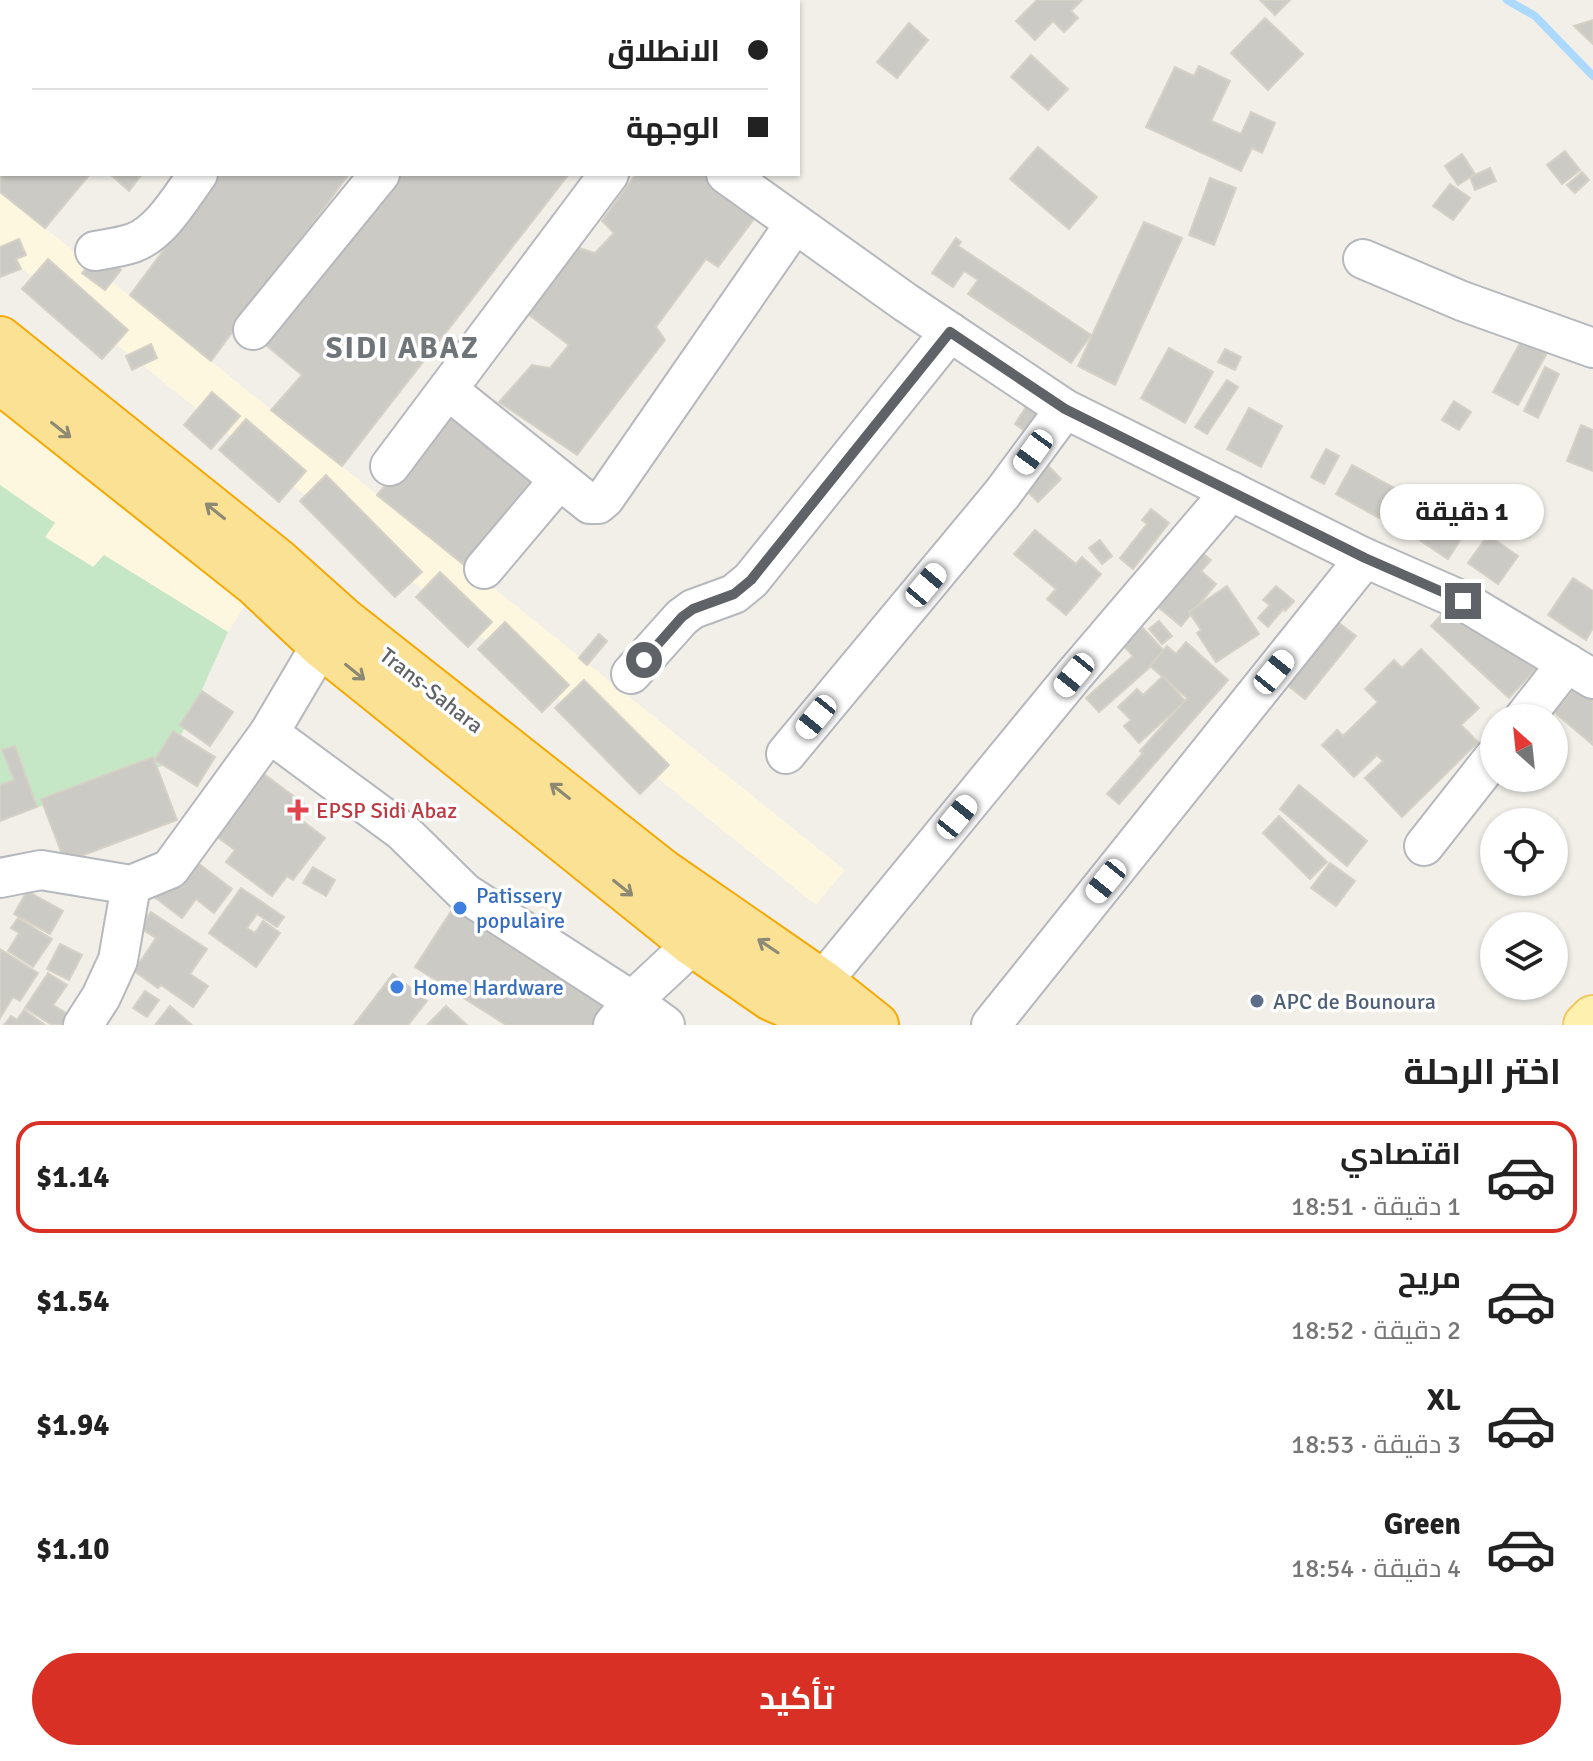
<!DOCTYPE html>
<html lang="ar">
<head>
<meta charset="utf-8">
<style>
  body { margin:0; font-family:Signika,Cairo,sans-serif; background:#f6f6f6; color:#222; direction:rtl; height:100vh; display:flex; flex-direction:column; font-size:30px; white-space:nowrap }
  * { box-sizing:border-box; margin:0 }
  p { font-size:26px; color:#767676 }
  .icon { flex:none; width:44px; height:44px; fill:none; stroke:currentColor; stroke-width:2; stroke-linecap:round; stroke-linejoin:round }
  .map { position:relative; height:1025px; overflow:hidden; direction:ltr }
  .details { display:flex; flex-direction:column; background:#fff; flex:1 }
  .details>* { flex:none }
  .banner { position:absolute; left:0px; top:0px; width:800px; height:176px; box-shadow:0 2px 6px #0004; direction:rtl; display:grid; align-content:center; height:176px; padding:0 32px; background:#fff }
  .needle { width:52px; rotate:333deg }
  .tools { position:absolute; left:1480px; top:704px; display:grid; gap:16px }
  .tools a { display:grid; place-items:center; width:88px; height:88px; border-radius:50%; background:#fff; box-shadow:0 2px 6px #0004; font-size:40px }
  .end { position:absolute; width:36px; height:36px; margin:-18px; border:10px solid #5f6368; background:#fff; box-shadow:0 0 0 4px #fff }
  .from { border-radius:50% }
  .bubble { position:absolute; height:56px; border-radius:28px; background:#fff; box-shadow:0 2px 6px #0004; font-size:26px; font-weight:700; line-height:56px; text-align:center; direction:rtl }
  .car { position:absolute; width:24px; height:48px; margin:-24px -12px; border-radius:10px; box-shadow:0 0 6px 2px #0007; background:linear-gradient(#fff 24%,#345 0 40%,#fff 0 76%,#345 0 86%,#fff 0) }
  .banner b { display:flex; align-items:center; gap:28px; height:76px; font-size:30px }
  .banner b+b { border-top:2px solid #e0e0e0 }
  .banner i { width:20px; height:20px; background:#222 }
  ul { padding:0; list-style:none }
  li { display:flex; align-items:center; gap:24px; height:112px; margin:0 16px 12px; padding:0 16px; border:4px solid transparent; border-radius:24px }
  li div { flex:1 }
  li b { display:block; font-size:30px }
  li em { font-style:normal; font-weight:700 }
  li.current { border-color:#d93025 }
  li>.icon { width:72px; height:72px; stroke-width:1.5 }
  h2 { padding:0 32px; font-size:36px; line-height:96px }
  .cta { display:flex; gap:16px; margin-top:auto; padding:16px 32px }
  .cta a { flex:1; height:92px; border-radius:48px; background:#d93025; color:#fff; font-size:32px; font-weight:700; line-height:92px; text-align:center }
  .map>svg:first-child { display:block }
</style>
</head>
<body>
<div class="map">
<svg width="1593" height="1025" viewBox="0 0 1593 1025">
  <rect width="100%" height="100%" fill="#f1efe8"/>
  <g fill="#fef7e0">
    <path d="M0 192 845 870 816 905 0 251Z"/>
    <path d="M0 387 255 590 228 632 104 555 94 567 44 537 55 523 0 485Z"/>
  </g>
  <path fill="#c6e7c5" d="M0 485 55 523 45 537 93 567 104 555 228 632 168 764 0 820Z"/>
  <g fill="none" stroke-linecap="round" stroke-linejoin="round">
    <path stroke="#abdafe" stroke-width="8" d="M1507 0 1535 16 1593 76"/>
  </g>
  <g fill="#cccac5" stroke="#d6d1c6" stroke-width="2">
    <path d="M0 0H70L69 2H2V18L0 16Z"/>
    <path d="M116 0H274L272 2H115Z"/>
    <path d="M353 0H447L450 2H352Z"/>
    <path d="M1037 0H1082L1071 11 1078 18 1064 32 1053 21 1035 40 1016 21Z"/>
    <path d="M1260 0H1290L1275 15Z"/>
    <path d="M1265 18 1303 54 1268 90 1231 53Z"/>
    <path d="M1593 20V44L1574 26Z"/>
    <path d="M909 23 928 40 897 78 877 62Z"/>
    <path d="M1031 55 1068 89 1048 110 1011 77Z"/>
    <path d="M1199 66 1230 81 1211 121 1241 134 1251 112 1275 123 1262 153 1252 148 1241 171 1146 127 1175 67 1194 76Z"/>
    <path d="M2 141V174H90L45 228 0 192V144Z"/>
    <path d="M1038 147 1097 197 1069 229 1010 179Z"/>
    <path d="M1565 151 1580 170 1562 184 1547 165Z"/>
    <path d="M1462 154 1475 174 1458 185 1445 166Z"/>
    <path d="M1490 168 1496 181 1475 190 1470 177Z"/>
    <path d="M1582 172 1589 180 1575 193 1567 185Z"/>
    <path d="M110 174H142L129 191Z"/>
    <path d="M221 174H349L211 361 130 295Z"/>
    <path d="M397 174H569L342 466 271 410 302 375 261 341Z"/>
    <path d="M636 174H718L763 207 718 267 706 259 656 327 665 340 577 455 499 402 532 365 550 368 569 345 528 314 579 248 595 253 614 233 602 221Z"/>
    <path d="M1210 178 1236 188 1214 245 1189 235Z"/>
    <path d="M1450 184 1470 198 1453 220 1433 206Z"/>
    <path d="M1144 222 1182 238 1115 385 1078 366Z"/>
    <path d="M956 238 961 242 958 246 1091 335 1071 363 968 294 978 280 964 271 953 287 932 273Z"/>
    <path d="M19 239 26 255 16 259 21 269 0 277V247Z"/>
    <path d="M99 252 121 270 105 290 82 273Z"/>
    <path d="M48 259 128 330 102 359 22 289Z"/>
    <path d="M1526 332 1551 346 1518 405 1493 392Z"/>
    <path d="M151 344 157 358 132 370 126 356Z"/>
    <path d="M1169 348 1213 372 1185 423 1141 398Z"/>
    <path d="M1225 349 1241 357 1235 370 1218 362Z"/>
    <path d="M1545 367 1559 374 1538 418 1524 411Z"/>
    <path d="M1227 380 1238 387 1207 434 1195 427Z"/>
    <path d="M212 392 240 416 211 449 184 425Z"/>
    <path d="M1454 401 1471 412 1459 430 1442 420Z"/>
    <path d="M454 402 546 474 468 568 377 495Z"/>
    <path d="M1026 407 1041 417 1029 434 1015 424Z"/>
    <path d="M1249 408 1282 426 1261 467 1227 449Z"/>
    <path d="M246 419 306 471 279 502 219 450Z"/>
    <path d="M1581 425 1593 430V471L1567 461Z"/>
    <path d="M1031 448 1061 479 1038 502 1008 472Z"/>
    <path d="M1326 449 1339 456 1324 484 1311 477Z"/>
    <path d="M1352 465 1396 489 1379 518 1336 494Z"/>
    <path d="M326 475 422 572 395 597 300 501Z"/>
    <path d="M1455 494 1493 507 1485 530 1447 516Z"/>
    <path d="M1430 507 1466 531 1448 559 1412 535Z"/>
    <path d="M1151 509 1169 523 1133 569 1120 558 1147 524 1142 520Z"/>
    <path d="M1035 530 1076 564 1082 557 1101 574 1066 615 1047 599 1056 589 1014 554Z"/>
    <path d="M1488 535 1518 556 1498 584 1468 563Z"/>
    <path d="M1100 540 1112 556 1102 564 1089 548Z"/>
    <path d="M1195 547 1211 560 1201 571 1216 584 1181 626 1151 601Z"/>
    <path d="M440 572 492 622 468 647 416 597Z"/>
    <path d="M1573 578 1593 591V628L1586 640 1548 615Z"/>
    <path d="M1227 586 1259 634 1216 662 1197 633 1201 630 1189 612Z"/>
    <path d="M1276 586 1294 601 1285 611 1283 609 1268 627 1258 618 1270 605 1263 600Z"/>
    <path d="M1460 594 1538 666 1509 698 1431 626Z"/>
    <path d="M1326 613 1356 636 1305 699 1276 676Z"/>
    <path d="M1159 621 1172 636 1162 644 1149 629Z"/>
    <path d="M505 622 569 685 542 712 478 649Z"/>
    <path d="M1140 625 1166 653 1099 712 1086 698 1133 656 1121 643Z"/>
    <path d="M599 634 607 641 587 665 579 658Z"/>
    <path d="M1186 642 1228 680 1119 804 1107 794 1143 753 1140 751 1187 698 1150 666 1167 646 1176 654Z"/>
    <path d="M1421 649 1479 708 1461 725 1478 742 1402 817 1365 778 1383 761 1377 755 1354 777 1322 745 1337 730 1343 736 1378 702 1365 689 1394 660 1402 668Z"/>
    <path d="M1163 676 1185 701 1139 743 1124 726 1131 720 1118 707 1137 689 1143 695Z"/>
    <path d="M584 680 669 765 640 794 555 708Z"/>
    <path d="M1581 681 1593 691V745L1554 712Z"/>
    <path d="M202 691 233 712 210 746 180 725Z"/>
    <path d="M173 731 215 757 197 786 155 760Z"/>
    <path d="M15 746 37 807 0 821V785L14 780 2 750Z"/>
    <path d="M153 757 177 820 65 862 41 799Z"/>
    <path d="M256 768 304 804 296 816 325 838 293 880 287 876 272 896 226 862 235 850 209 831Z"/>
    <path d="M1299 785 1367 841 1347 866 1280 809Z"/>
    <path d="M1279 816 1327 862 1310 879 1263 833Z"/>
    <path d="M186 854 232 889 214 913 196 899 182 918 153 896Z"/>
    <path d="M1330 863 1355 881 1336 906 1311 888Z"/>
    <path d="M313 867 335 880 326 896 303 883Z"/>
    <path d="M241 888 284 917 277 927 257 914 247 928 255 933 263 921 280 933 256 967 209 933Z"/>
    <path d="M27 891 63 911 50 934 14 914Z"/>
    <path d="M455 905 618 1006 605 1025H506L415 967Z"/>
    <path d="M151 912 207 949 190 974 208 986 193 1007 161 985 158 988 134 971 156 938 140 928Z"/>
    <path d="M18 918 52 939 33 967 8 951 19 933 11 928Z"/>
    <path d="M60 944 82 955 69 980 47 969Z"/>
    <path d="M0 949 38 973 20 1001 13 997 0 1018Z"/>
    <path d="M48 973 67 985 53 1005 71 1016 65 1025H52L25 1008Z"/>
    <path d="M393 974 427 1001 408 1025H354Z"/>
    <path d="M145 991 159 1000 147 1017 133 1008Z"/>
    <path d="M170 1006 192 1025H155Z"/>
    <path d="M446 1006 467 1025H427Z"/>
    <path d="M24 1010 45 1025H4L11 1016 17 1020Z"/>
  </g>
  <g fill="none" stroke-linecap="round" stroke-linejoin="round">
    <defs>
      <g id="minor">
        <path d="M477 0 479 2"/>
        <path d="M104 2 106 0"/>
        <path d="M331 2 332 0"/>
        <path d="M726 174 905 302 1065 409 1365 558 1463 601 1593 679"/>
        <path d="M95 251C107 249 121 247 133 243 161 233 181 197 198 174"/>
        <path d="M1363 259 1462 301 1593 348"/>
        <path d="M253 330 380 174"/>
        <path d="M448 390 590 504H598L605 498 794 225"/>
        <path d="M390 466 609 174"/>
        <path d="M484 569 559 480"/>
        <path d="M631 674 682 617 693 609 734 594 751 580 950 332"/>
        <path d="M1524 718 1567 663"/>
        <path d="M269 733 402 831 465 893 632 1001 665 1025"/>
        <path d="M786 754 1002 494 1065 409"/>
        <path d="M1424 846 1494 757"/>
        <path d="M0 878 41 870 131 885 170 869 269 733 321 645 338 623"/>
        <path d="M805 1006 822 982 1074 675 1231 491"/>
        <path d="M83 1025 101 997 118 960 131 885"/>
        <path d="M613 1025 632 1001 693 944 710 922"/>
        <path d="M991 1025 1365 558"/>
      </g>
      <path id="major" d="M1586 1025 1593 1018"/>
      <g id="highway">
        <path d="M0 339 276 560 342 619 663 872 822 982 876 1025"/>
        <path d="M0 381 255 583 321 645 693 944 771 998 832 1025"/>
      </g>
    </defs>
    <use href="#minor" stroke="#b5b8bc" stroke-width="42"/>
    <use href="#major" stroke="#f0c762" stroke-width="48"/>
    <use href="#highway" stroke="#f5a904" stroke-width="48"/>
    <use href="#minor" stroke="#fff" stroke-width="38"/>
    <use href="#major" stroke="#fef1b0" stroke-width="44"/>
    <use href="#highway" stroke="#fbe194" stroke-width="44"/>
  </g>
  <defs><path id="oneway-shaft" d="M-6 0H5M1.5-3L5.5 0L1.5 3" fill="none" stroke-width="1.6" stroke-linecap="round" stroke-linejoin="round" transform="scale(2)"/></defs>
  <g stroke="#8e8975">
    <use href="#oneway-shaft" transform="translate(61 430) rotate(38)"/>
    <use href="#oneway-shaft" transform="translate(215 511) rotate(-141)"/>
    <use href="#oneway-shaft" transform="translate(355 672) rotate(39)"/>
    <use href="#oneway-shaft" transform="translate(560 791) rotate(-142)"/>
    <use href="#oneway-shaft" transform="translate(623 888) rotate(39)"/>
    <use href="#oneway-shaft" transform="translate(768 946) rotate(-146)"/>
  </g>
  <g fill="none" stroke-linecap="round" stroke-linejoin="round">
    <path stroke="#5f6368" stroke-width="10" d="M644 660 682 617 693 609 734 594 751 580 950 332 1065 409 1365 558 1463 601"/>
  </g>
  <path fill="#e0444e" stroke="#fff" stroke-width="3" d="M294 798h8v8h8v8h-8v8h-8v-8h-8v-8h8z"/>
  <g fill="#3f7fe0" stroke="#fff" stroke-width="3">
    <circle cx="460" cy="908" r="8"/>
    <circle cx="397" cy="987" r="8"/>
  </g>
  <circle fill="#5c6f8a" stroke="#fff" stroke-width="3" cx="1257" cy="1001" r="8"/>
  <g text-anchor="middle" stroke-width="7" stroke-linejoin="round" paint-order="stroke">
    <g font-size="22" fill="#5f6368" stroke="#fff">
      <text transform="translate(432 690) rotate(38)" y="8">Trans-Sahara</text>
    </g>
    <g font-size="22" fill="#be3a42" stroke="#fff" text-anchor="start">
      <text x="316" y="818">EPSP Sidi Abaz</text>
    </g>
    <g font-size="22" fill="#366cbe" stroke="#fff" text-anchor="start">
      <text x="476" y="903">Patissery<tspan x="476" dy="25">populaire</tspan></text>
      <text x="413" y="995">Home Hardware</text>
    </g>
    <g font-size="22" fill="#4e5e75" stroke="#fff" text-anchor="start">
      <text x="1273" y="1009">APC de Bounoura</text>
    </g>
    <g font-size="30" font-weight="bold" letter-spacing="2" fill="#70757a" stroke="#fff">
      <text x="403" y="358">SIDI ABAZ</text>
    </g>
  </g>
</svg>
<div class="tools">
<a><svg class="needle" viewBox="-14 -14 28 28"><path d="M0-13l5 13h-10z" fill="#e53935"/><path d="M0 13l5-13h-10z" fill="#767676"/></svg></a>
<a><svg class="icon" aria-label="locate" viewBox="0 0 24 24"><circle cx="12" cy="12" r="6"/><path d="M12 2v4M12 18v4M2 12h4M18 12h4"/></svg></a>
<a><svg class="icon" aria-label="layers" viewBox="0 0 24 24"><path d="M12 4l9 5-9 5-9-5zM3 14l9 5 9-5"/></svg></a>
</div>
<i class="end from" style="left:644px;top:660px"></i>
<i class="end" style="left:1463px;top:601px"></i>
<div class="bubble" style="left:1380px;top:484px;width:164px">1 دقيقة</div>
<i class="car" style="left:1033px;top:452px;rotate:216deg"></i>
<i class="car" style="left:926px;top:585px;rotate:40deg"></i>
<i class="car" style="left:1274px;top:672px;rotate:39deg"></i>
<i class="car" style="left:1074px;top:675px;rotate:219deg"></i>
<i class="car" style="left:816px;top:717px;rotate:219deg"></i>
<i class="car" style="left:957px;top:817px;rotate:39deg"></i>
<i class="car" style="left:1106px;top:881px;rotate:219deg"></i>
<div class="banner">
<b><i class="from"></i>الانطلاق</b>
<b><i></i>الوجهة</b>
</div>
</div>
<section class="details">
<h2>اختر الرحلة</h2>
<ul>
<li class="current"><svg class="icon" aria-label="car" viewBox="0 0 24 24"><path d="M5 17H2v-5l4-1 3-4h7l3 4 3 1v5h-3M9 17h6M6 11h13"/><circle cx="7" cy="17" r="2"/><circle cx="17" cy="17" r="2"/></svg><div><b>اقتصادي</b><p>1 دقيقة · 18:51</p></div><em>$1.14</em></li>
<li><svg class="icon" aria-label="car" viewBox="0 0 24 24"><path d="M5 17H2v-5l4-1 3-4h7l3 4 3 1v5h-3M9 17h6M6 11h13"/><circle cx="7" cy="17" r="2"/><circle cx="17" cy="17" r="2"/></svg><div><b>مريح</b><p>2 دقيقة · 18:52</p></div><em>$1.54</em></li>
<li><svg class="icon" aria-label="car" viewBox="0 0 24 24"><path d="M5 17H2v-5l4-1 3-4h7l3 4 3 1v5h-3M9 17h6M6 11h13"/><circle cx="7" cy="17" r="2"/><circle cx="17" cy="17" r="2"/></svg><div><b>XL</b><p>3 دقيقة · 18:53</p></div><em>$1.94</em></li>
<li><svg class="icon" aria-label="car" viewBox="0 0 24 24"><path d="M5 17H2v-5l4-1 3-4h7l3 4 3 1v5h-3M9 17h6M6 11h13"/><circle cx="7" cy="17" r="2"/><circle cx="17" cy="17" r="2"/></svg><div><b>Green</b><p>4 دقيقة · 18:54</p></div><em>$1.10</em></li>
</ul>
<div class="cta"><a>تأكيد</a></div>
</section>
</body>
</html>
